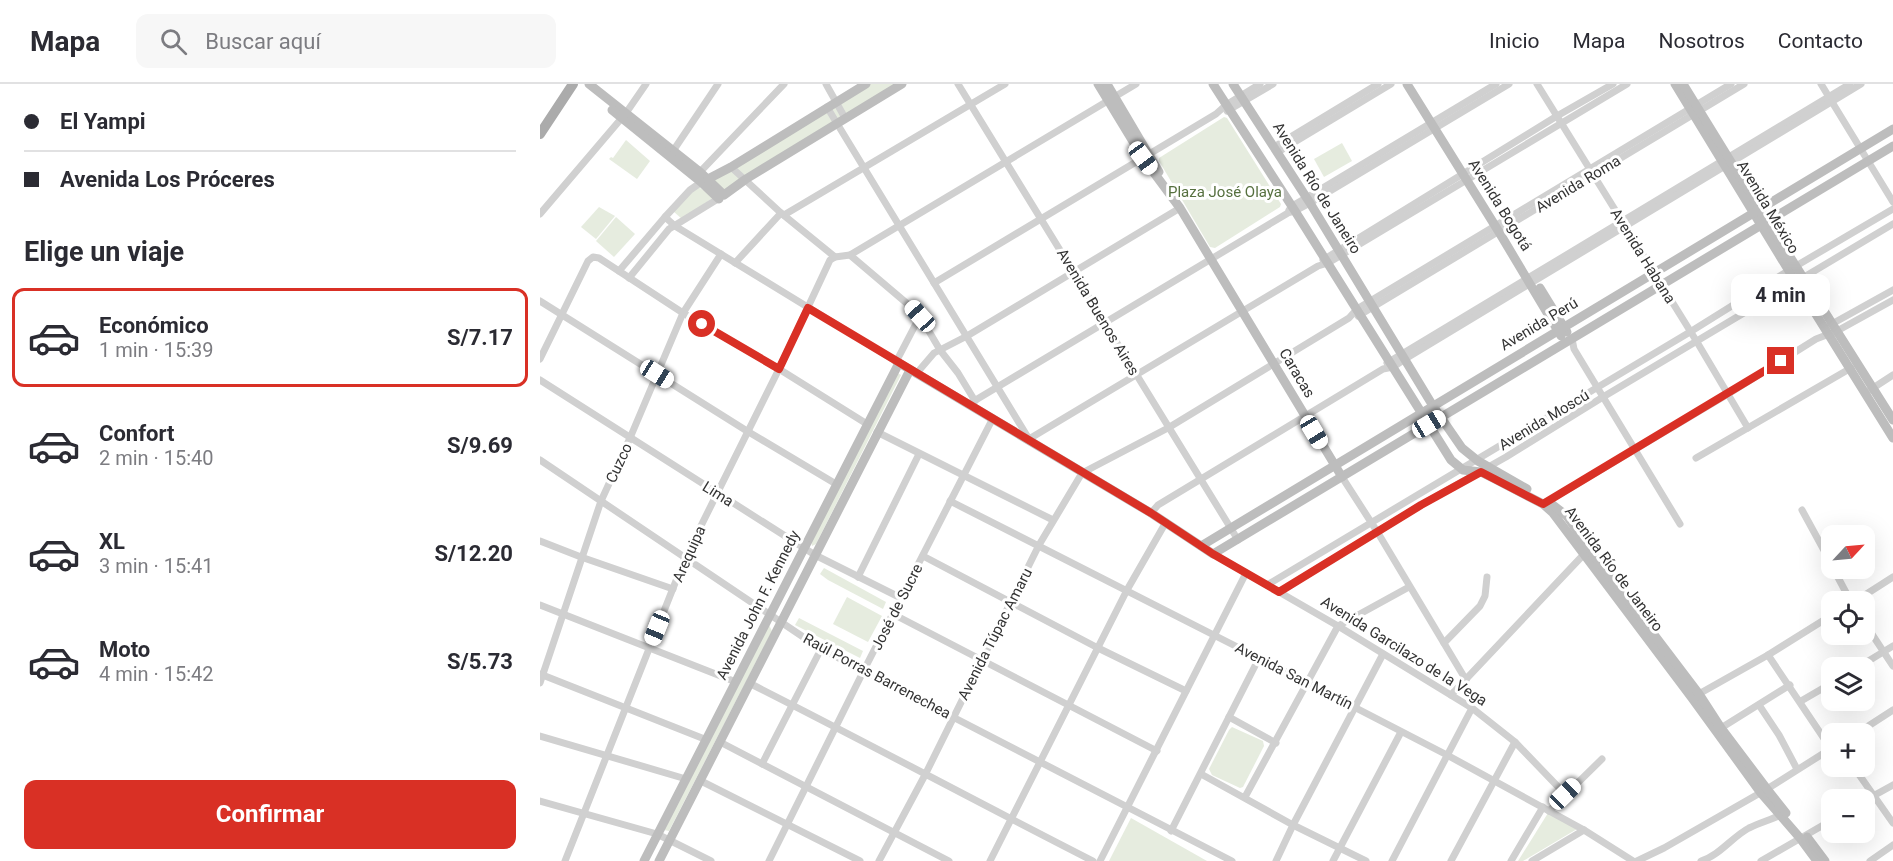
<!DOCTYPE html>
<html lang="es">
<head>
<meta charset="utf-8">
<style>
  body { margin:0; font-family:Roboto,sans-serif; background:#f7f7f7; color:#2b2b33; height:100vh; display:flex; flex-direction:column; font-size:22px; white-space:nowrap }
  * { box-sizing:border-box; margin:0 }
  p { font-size:20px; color:#7c7c81 }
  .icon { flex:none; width:33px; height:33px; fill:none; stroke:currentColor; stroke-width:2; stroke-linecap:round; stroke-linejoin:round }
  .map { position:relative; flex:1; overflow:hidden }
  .side { display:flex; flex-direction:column; background:#fff; width:540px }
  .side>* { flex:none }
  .hud { display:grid; align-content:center; height:132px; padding:0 24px; background:#fff }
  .needle { width:39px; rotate:64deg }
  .controls { position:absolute; left:1281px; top:441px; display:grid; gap:12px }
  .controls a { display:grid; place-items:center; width:54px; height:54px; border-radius:12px; background:#fff; box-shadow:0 6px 24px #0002; font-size:30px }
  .end { position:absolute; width:27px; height:27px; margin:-14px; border:8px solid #d93025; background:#fff; box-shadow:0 0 0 3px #fff }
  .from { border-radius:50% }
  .bubble { position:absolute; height:42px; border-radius:12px; background:#fff; box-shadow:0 6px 24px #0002; font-size:20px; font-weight:700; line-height:42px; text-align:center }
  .car { position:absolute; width:18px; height:36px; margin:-18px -9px; border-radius:8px; box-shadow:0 0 4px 2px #0007; background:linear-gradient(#fff 24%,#345 0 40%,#fff 0 76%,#345 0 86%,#fff 0) }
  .hud b { display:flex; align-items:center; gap:21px; height:57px; font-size:22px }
  .hud b+b { border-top:2px solid #e1e1e2 }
  .hud i { width:15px; height:15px; background:#2b2b33 }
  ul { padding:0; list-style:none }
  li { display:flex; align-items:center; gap:18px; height:99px; margin:0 12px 9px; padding:0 12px; border:3px solid transparent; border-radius:12px }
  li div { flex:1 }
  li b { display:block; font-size:22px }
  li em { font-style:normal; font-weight:700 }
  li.current { border-color:#d93025 }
  li>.icon { width:54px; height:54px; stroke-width:1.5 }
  h2 { padding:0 24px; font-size:27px; line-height:72px }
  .cta { display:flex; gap:12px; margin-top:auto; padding:12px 24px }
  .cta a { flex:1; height:69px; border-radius:12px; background:#d93025; color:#fff; font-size:24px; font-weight:700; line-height:69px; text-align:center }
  header { display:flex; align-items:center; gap:36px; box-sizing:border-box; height:84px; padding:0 30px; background:#fff; border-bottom:2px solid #e1e1e2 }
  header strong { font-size:28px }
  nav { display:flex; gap:33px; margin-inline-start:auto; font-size:21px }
  .search { width:420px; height:54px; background:#f7f7f7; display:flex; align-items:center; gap:15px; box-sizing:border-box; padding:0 21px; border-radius:12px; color:#7c7c81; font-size:22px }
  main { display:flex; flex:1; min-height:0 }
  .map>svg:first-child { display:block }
</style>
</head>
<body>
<header>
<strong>Mapa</strong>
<div class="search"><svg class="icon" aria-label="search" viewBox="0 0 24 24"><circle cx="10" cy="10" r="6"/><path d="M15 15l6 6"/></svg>Buscar aquí</div>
<nav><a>Inicio</a><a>Mapa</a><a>Nosotros</a><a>Contacto</a></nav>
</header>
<main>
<section class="side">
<div class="hud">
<b><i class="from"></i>El Yampi</b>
<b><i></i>Avenida Los Próceres</b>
</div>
<h2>Elige un viaje</h2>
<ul>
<li class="current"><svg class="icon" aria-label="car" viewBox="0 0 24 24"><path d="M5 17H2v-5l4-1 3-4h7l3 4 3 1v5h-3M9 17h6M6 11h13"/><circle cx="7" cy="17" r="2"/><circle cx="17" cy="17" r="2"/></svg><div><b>Económico</b><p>1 min · 15:39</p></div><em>S/7.17</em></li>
<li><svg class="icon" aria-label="car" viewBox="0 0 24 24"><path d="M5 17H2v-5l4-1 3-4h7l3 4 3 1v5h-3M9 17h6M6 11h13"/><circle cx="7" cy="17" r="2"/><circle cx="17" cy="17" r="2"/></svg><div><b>Confort</b><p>2 min · 15:40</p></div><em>S/9.69</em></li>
<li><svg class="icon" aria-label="car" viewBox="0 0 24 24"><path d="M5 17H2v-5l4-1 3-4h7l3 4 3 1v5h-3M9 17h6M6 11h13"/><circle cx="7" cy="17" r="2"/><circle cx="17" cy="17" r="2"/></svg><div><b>XL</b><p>3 min · 15:41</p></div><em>S/12.20</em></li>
<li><svg class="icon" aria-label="car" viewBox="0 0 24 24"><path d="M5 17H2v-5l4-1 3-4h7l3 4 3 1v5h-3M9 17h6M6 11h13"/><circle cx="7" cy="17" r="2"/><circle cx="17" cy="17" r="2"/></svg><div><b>Moto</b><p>4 min · 15:42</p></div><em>S/5.73</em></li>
</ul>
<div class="cta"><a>Confirmar</a></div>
</section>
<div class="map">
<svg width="1353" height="777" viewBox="0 0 1353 777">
  <rect width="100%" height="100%" fill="#fff"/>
  <g fill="#e6ecdf">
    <path d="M329 0H362L184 111 168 95Z"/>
    <path d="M684 33 687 34 741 120 740 123 675 164 670 163 619 77V74Z"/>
    <path d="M86 56 110 77 97 95 69 75 71 73 73 74Z"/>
    <path d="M802 59 812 77 784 93 774 75Z"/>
    <path d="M157 102 174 113 142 135 133 127Z"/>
    <path d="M59 123 75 132 56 155 41 143Z"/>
    <path d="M76 133 95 150 74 173 56 157Z"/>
    <path d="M356 288 361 291 276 460 272 462 271 457Z"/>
    <path d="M284 484 346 518 343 525 288 496 280 490Z"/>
    <path d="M307 513 342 532 328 558 293 540Z"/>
    <path d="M259 534 323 567 320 574 255 541Z"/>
    <path d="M229 541 232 547 129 747 124 746Z"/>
    <path d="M692 643 723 657 724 662 703 703 700 704 672 691 669 685 689 646Z"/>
    <path d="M1008 729 1037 745 983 777H978Z"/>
    <path d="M591 734 667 777H569Z"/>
  </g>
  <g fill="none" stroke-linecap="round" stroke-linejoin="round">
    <g stroke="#d0d0d0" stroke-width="7">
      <path d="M286 0 305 34"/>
      <path d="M418 0 698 456"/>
      <path d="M997 0 1157 258 1208 344"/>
      <path d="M1281 0 1353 118"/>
      <path d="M287 23 489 355 778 182 788 179 1087 0"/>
      <path d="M687 27 733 0"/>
      <path d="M734 63 838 0"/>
      <path d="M738 68 851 0"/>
      <path d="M131 70 178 0"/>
      <path d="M191 83 241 129 295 173 310 171 370 222 380 232 400 266 418 289 435 317"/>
      <path d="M160 88 244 0"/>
      <path d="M749 126 752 122 766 114 956 0"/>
      <path d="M0 130 86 29 106 0"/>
      <path d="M244 131 465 0"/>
      <path d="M125 133 135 142 359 279"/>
      <path d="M310 171 596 0"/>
      <path d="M783 176 1017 32 1073 0"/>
      <path d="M195 179 241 129"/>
      <path d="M79 187 125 133 150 106 163 97"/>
      <path d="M89 194 129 145 181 113"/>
      <path d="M394 199 676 30 686 21 720 0"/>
      <path d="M0 217 207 347 296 400"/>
      <path d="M818 232 1204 0"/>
      <path d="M1290 241 1353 206"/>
      <path d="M1032 255 1034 265 1140 440"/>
      <path d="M0 275 48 177 53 173 59 174 143 229 239 285 327 340"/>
      <path d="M356 278 380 232"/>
      <path d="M847 279 1310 0"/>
      <path d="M376 290 394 269 427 252 640 124"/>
      <path d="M0 296 275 471 361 514"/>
      <path d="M1330 306 1353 291"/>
      <path d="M429 320 748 129 755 127 770 119 969 0"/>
      <path d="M337 348 513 436"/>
      <path d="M1156 374 1311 284"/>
      <path d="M0 376 281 565 692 777"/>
      <path d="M802 393 838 449 926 596"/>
      <path d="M410 417 719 574 907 671 1044 746 1093 777"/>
      <path d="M1005 419 1188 310 1276 255 1297 247 1353 216"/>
      <path d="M1262 426 1292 481"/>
      <path d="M611 429 618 421 843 285 853 283 865 275 1321 0"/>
      <path d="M0 457 41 473 133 505"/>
      <path d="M673 470 798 542 932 624 975 658 1025 710"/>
      <path d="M383 472 558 564 646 607"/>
      <path d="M1293 484 1311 518"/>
      <path d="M318 493 379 370"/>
      <path d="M727 501 1150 248 1256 182 1353 125"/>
      <path d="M739 508 881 421 966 373 1063 313 1353 140"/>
      <path d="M1314 518 1353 493"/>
      <path d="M0 521 196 598"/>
      <path d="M353 530 617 667"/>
      <path d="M1324 538 1353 582"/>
      <path d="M904 559 940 522 945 512 947 493"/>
      <path d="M1228 571 1285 656 1292 661"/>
      <path d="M1317 584 1353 562"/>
      <path d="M0 590 167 656"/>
      <path d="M0 599 61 417 90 354 143 229 181 170"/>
      <path d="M211 600C326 658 439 719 553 777"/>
      <path d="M911 611 1047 467"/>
      <path d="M1157 611 1228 571 1292 531"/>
      <path d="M1261 617 1292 599"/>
      <path d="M1219 621 1239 651 1257 685"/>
      <path d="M689 633 736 659"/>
      <path d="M1181 644 1250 601"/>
      <path d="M1316 650 1353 626"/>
      <path d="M0 652 146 695"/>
      <path d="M180 658 409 777"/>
      <path d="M222 680 281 565"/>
      <path d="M1313 682 1353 739"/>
      <path d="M661 690 753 741 826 777"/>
      <path d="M161 697 320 777"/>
      <path d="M705 713 798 542 869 503"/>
      <path d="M0 717 117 750 171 777"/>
      <path d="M1324 717 1353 701"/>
      <path d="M1009 727 1062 675"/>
      <path d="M631 747 719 574"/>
      <path d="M25 777 145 474 239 285 290 176 295 173"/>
      <path d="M229 777 324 586 453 334"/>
      <path d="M339 777 385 691 499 461 542 389 628 344 809 234 817 225 1191 0"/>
      <path d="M450 777 587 506 626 438"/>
      <path d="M560 777 706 489"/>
      <path d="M736 777 753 741 843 570"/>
      <path d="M793 777 861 648"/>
      <path d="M852 777 932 624"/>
      <path d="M911 777 975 658"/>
      <path d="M971 777 1003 723"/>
      <path d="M992 777 1044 746"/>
      <path d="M1097 777 1124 764 1227 705 1292 664"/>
      <path d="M1161 777C1180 771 1192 753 1209 744 1219 739 1230 736 1241 731"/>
      <path d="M1221 777 1292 736"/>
      <path d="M1330 777 1353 761"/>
    </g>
    <g stroke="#bdbdbd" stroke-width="9">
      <path d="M49 0 160 88 184 111 206 95 362 0"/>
      <path d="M558 0 603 74 640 124 802 393"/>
      <path d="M567 0 619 88"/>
      <path d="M673 0 755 127 911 376 923 386 941 388 953 394 1003 420 1013 429 1152 614 1221 709 1260 754 1277 777"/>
      <path d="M693 0 770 119 893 322 922 364 938 377 987 405"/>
      <path d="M867 0 959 148 1021 252"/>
      <path d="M1135 0 1249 187 1353 354"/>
      <path d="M1143 0 1228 138 1353 336"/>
      <path d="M72 26 161 98 179 115"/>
      <path d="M168 95 191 83 326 0"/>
      <path d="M1000 204 1027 248"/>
      <path d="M1009 418 1027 432 1049 465 1159 610 1181 644 1227 705 1246 729"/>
      <path d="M661 462 1353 45"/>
      <path d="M1267 753 1285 777"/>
      <path d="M104 777 359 279 611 429 673 470 1353 62"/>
      <path d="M119 777 370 286"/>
    </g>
    <path stroke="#ababab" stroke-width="10" d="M0 50 33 0"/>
  </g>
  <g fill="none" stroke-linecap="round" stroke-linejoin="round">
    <path stroke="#d93025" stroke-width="8" d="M162 240 239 285 268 224 611 429 673 470 739 508 881 421 941 388 1003 420 1241 277"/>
  </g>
  <g text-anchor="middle" stroke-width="6" stroke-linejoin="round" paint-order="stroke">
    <g font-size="15" fill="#333" stroke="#fff">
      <text transform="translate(1038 100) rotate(-31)" y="5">Avenida Roma</text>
      <text transform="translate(777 104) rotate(58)" y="5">Avenida Río de Janeiro</text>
      <text transform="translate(960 121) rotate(58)" y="5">Avenida Bogotá</text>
      <text transform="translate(1228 123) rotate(59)" y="5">Avenida México</text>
      <text transform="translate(1103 172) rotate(58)" y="5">Avenida Habana</text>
      <text transform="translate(558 228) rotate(59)" y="5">Avenida Buenos Aires</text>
      <text transform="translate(999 240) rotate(-31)" y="5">Avenida Perú</text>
      <text transform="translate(757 289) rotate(59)" y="5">Caracas</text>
      <text transform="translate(1004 336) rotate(-31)" y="5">Avenida Moscú</text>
      <text transform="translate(79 379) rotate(-65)" y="5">Cuzco</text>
      <text transform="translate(178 410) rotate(32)" y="5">Lima</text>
      <text transform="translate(149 470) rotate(-66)" y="5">Arequipa</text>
      <text transform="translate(1074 485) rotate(53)" y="5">Avenida Río de Janeiro</text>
      <text transform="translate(218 521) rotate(-63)" y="5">Avenida John F. Kennedy</text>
      <text transform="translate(357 523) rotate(-63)" y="5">José de Sucre</text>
      <text transform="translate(455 550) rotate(-63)" y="5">Avenida Túpac Amaru</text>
      <text transform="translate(864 567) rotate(32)" y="5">Avenida Garcilazo de la Vega</text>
      <text transform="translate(337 592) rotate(28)" y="5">Raúl Porras Barrenechea</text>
      <text transform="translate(754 592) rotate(27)" y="5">Avenida San Martín</text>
    </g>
    <g font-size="15" fill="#56703f" stroke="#fff">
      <text x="685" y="113">Plaza José Olaya</text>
    </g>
  </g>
</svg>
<div class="controls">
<a><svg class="needle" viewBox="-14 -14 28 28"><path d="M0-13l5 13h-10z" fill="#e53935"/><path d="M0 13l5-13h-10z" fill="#7c7c81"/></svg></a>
<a><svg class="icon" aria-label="locate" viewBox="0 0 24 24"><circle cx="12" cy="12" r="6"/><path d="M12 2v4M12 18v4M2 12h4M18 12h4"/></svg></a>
<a><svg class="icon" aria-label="layers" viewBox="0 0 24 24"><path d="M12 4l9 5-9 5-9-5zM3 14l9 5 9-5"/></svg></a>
<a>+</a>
<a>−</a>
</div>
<i class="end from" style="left:162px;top:240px"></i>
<i class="end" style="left:1241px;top:277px"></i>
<div class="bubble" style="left:1191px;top:190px;width:99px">4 min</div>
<i class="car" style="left:603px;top:74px;rotate:144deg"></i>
<i class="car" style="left:380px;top:232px;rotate:318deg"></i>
<i class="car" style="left:117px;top:290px;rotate:122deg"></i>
<i class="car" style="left:889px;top:340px;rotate:59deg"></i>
<i class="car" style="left:774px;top:348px;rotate:149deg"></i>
<i class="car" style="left:117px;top:544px;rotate:202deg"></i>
<i class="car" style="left:1025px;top:710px;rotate:46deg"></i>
</div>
</main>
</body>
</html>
